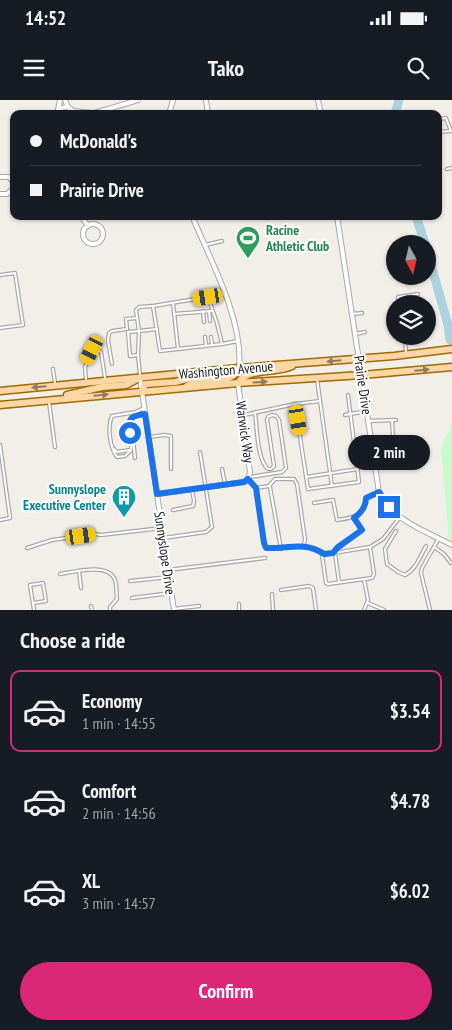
<!DOCTYPE html>
<html lang="en">
<head>
<meta charset="utf-8">
<style>
  body { margin:0; font-family:"PT Sans Narrow",sans-serif; background:#20242c; color:#f1f3f6; height:100vh; display:flex; flex-direction:column; font-size:19px; white-space:nowrap }
  * { box-sizing:border-box; margin:0 }
  p { font-size:16px; color:#9ea1a6 }
  .icon { flex:none; width:28px; height:28px; fill:none; stroke:currentColor; stroke-width:2; stroke-linecap:round; stroke-linejoin:round }
  .map { position:relative; height:510px; overflow:hidden }
  .details { display:flex; flex-direction:column; background:#171b24; flex:1 }
  .details>* { flex:none }
  .top-card { position:absolute; left:10px; top:10px; width:432px; height:110px; border-radius:10px; box-shadow:0 1px 4px #0004; display:grid; align-content:center; height:110px; padding:0 20px; background:#171b24 }
  .needle { width:32px; rotate:172deg }
  .buttons { position:absolute; left:386px; top:135px; display:grid; gap:10px }
  .buttons a { display:grid; place-items:center; width:50px; height:50px; border-radius:50%; background:#171b24; box-shadow:0 1px 4px #0004; font-size:25px }
  .end { position:absolute; width:22px; height:22px; margin:-11px; border:6px solid #1a73e8; background:#fff; box-shadow:0 0 0 2px #fff }
  .from { border-radius:50% }
  .bubble { position:absolute; height:35px; border-radius:18px; background:#171b24; box-shadow:0 1px 4px #0004; font-size:16px; font-weight:700; line-height:35px; text-align:center }
  .car { position:absolute; width:15px; height:30px; margin:-15px -8px; border-radius:6px; box-shadow:0 0 4px 1px #0007; background:linear-gradient(#f5c518 24%,#345 0 40%,#f5c518 0 76%,#345 0 86%,#f5c518 0) }
  .top-card b { display:flex; align-items:center; gap:18px; height:48px; font-size:19px }
  .top-card b+b { border-top:1px solid #363941 }
  .top-card i { width:12px; height:12px; background:#f1f3f6 }
  ul { padding:0; list-style:none }
  li { display:flex; align-items:center; gap:15px; height:82px; margin:0 10px 8px; padding:0 10px; border:2px solid transparent; border-radius:10px }
  li div { flex:1 }
  li b { display:block; font-size:19px }
  li em { font-style:normal; font-weight:700 }
  li.selected { border-color:#db2777 }
  li>.icon { width:45px; height:45px; stroke-width:1.5 }
  h2 { padding:0 20px; font-size:22px; line-height:60px }
  .button { display:flex; gap:10px; margin-top:auto; padding:10px 20px }
  .button a { flex:1; height:58px; border-radius:30px; background:#db2777; color:#fff; font-size:20px; font-weight:700; line-height:58px; text-align:center }
  .status { display:flex; justify-content:space-between; align-items:center; height:35px; padding:0 25px; background:#171b24; direction:ltr }
  .status svg { height:14px; fill:currentColor }
  header { display:flex; justify-content:space-between; align-items:center; height:65px; padding:0 20px; background:#171b24; font-size:22px; font-weight:700 }
  .map>svg:first-child { display:block }
</style>
</head>
<body>
<div class="status"><b>14:52</b><svg viewBox="0 0 49 12"><path d="M0 12V9h3v3zM5 12V6h3v6zM10 12V3h3v9zM15 12V0h3v12zM26 1h20v11H26zM47 4h2v5h-2z"/></svg></div>
<header><svg class="icon" aria-label="menu" viewBox="0 0 24 24"><path d="M4 6h16M4 12h16M4 18h16"/></svg>Tako<svg class="icon" aria-label="search" viewBox="0 0 24 24"><circle cx="10" cy="10" r="6"/><path d="M15 15l6 6"/></svg></header>
<div class="map">
<svg width="452" height="510" viewBox="0 0 452 510">
  <rect width="100%" height="100%" fill="#f2efe9"/>
  <path fill="#c8facc" d="M452 323V441L449 440 441 348Z"/>
  <g fill="none" stroke-linecap="round" stroke-linejoin="round">
    <g stroke="#aad3df" stroke-width="9">
      <path d="M395 14 399 0"/>
      <path d="M416 116 425 144"/>
      <path d="M428 154 448 225 450 240"/>
    </g>
    <defs>
      <g id="lane">
        <path d="M439 19 446 18 451 31"/>
        <path d="M439 32 452 31"/>
        <path d="M447 69 452 68"/>
        <path d="M205 145 222 141"/>
        <path d="M0 175 15 173 23 225 0 228"/>
        <path d="M225 194 208 197 217 223 222 244 238 241"/>
        <path d="M208 197 153 206 160 251 222 244"/>
        <path d="M173 203 178 249"/>
        <path d="M399 204 398 197 418 194"/>
        <path d="M152 206 139 207 136 210 139 231 157 229"/>
        <path d="M203 211 204 222"/>
        <path d="M209 211 210 221"/>
        <path d="M174 214 212 211"/>
        <path d="M352 214 362 213"/>
        <path d="M127 229 126 219 136 218"/>
        <path d="M355 234 365 232"/>
        <path d="M403 236 405 238 406 253"/>
        <path d="M205 237 206 245"/>
        <path d="M211 237 212 244"/>
        <path d="M138 255 130 256 128 232 139 231 138 255 140 275"/>
        <path d="M112 264 108 241 109 233 112 231 127 229"/>
        <path d="M53 269 55 283"/>
        <path d="M317 279 332 386"/>
        <path d="M86 280 85 267 93 250H99L101 252 105 278"/>
        <path d="M320 301 295 304 308 389 359 382 348 295"/>
        <path d="M49 302 55 347"/>
        <path d="M144 314C119 317 134 333 131 350L125 356 117 357C110 348 107 327 112 316L136 312 144 308"/>
        <path d="M244 315 295 304"/>
        <path d="M345 315 367 311"/>
        <path d="M131 319 135 358"/>
        <path d="M368 321 396 320"/>
        <path d="M149 337 164 335 171 336V369"/>
        <path d="M0 345 10 418 0 420"/>
        <path d="M355 348 371 345"/>
        <path d="M114 349 117 352 130 350"/>
        <path d="M389 351 393 337 392 320"/>
        <path d="M222 369 225 384"/>
        <path d="M250 377 282 372 286 368 279 320 276 316 272 315 268 317 267 320 274 366 271 369H268C257 360 257 327 255 312"/>
        <path d="M306 377 358 369"/>
        <path d="M248 379 256 388 264 443 266 448C288 449 304 441 324 454"/>
        <path d="M270 387 281 449"/>
        <path d="M256 388 269 386 275 379H294L297 384 305 439 304 445"/>
        <path d="M314 403 333 400 337 420C352 418 366 416 366 398L379 392"/>
        <path d="M173 410 193 406 194 401 192 389"/>
        <path d="M396 431 385 449 387 464 398 472 405 475C416 469 420 457 426 446"/>
        <path d="M163 438 206 432 212 427 200 352"/>
        <path d="M370 447 374 474 372 478 328 484 326 483 322 455 370 447 383 439 400 417"/>
        <path d="M434 447 444 454 451 463"/>
        <path d="M27 448 52 440 95 434 101 435 162 428"/>
        <path d="M334 452 362 430 354 418"/>
        <path d="M335 453 339 482"/>
        <path d="M168 470 265 458"/>
        <path d="M79 471 81 488"/>
        <path d="M60 474C73 472 109 462 115 480 117 485 116 493 117 499L110 507V510"/>
        <path d="M130 481 169 477"/>
        <path d="M281 490 309 486 313 488 316 510"/>
        <path d="M272 494 273 510"/>
        <path d="M132 498 171 493"/>
        <path d="M33 503 46 501 43 483 30 485 34 510"/>
        <path d="M368 503 384 510"/>
        <path d="M239 504V510"/>
        <path d="M91 506 92 510"/>
        <path d="M173 509 199 506"/>
        <path d="M364 510 368 500 364 479"/>
        <path d="M430 510 421 473 422 468 439 438"/>
      </g>
      <g id="street">
        <path d="M65 0 68 7"/>
        <path d="M206 0 208 14"/>
        <path d="M318 0 321 14"/>
        <path d="M58 10 60 0"/>
        <path d="M73 11 92 13"/>
        <path d="M48 14 57 13"/>
        <path d="M56 14C61 5 70 5 75 14"/>
        <path d="M91 14 138 0"/>
        <path d="M169 14 173 0"/>
        <path d="M0 77H9L14 83"/>
        <path d="M0 94H7L14 88"/>
        <path d="M81 116 88 126"/>
        <path d="M192 116C210 159 244 221 239 268"/>
        <path d="M337 116 379 392C392 420 427 432 452 445"/>
        <circle cx="93" cy="134" r="10"/>
        <path d="M140 278 174 510"/>
        <path d="M157 394 244 382 248 379 250 372 238 283"/>
      </g>
      <g id="primary">
        <path d="M238 283C249 267 275 274 292 266"/>
        <path d="M187 286C202 276 231 288 239 268"/>
        <path d="M0 291 239 268 394 256 452 249"/>
        <path d="M142 292 145 284 175 282 207 274"/>
        <path d="M67 295 102 287 126 285 137 279"/>
        <path d="M0 305 238 283 362 275 452 267"/>
      </g>
    </defs>
    <use href="#lane" stroke="#a9a9a9" stroke-width="4.5"/>
    <use href="#street" stroke="#a9a9a9" stroke-width="6"/>
    <use href="#primary" stroke="#a06b00" stroke-width="9"/>
    <use href="#lane" stroke="#fff" stroke-width="2"/>
    <use href="#street" stroke="#fff" stroke-width="4"/>
    <use href="#primary" stroke="#fcd6a4" stroke-width="6"/>
  </g>
  <defs><path id="oneway-solid" d="M-6-.8H1V-3.2L6.5 0L1 3.2V.8H-6Z" transform="scale(1.25)"/></defs>
  <g fill="#8f7c63">
    <use href="#oneway-solid" transform="translate(334 261) rotate(175)"/>
    <use href="#oneway-solid" transform="translate(422 270) rotate(-5)"/>
    <use href="#oneway-solid" transform="translate(260 282) rotate(-4)"/>
    <use href="#oneway-solid" transform="translate(39 287) rotate(175)"/>
    <use href="#oneway-solid" transform="translate(101 295) rotate(-5)"/>
  </g>
  <g fill="none" stroke-linecap="round" stroke-linejoin="round">
    <path stroke="#1a73e8" stroke-width="6" d="M130 333C128 318 130 316 145 314L157 394 244 382 248 379 256 388 264 443 266 448C289 449 304 441 324 454L333 453 338 447 362 430 354 418C361 413 366 406 366 398L379 392 389 407"/>
  </g>
  <defs>
    <symbol id="stadium-pin" viewBox="-11 -11 22 30"><path d="M0 17L-7.5 6A9.5 9.5 0 1 1 7.5 6Z" fill="#2e9e5b" stroke="#fff"/><path d="M0-5a6.5 5 0 1 0 0 10a6.5 5 0 1 0 0-10ZM-3.5-1.8h7v3.6h-7Z" fill="#fff"/></symbol>
    <symbol id="building-pin" viewBox="-11 -11 22 30"><path d="M0 17L-7.5 6A9.5 9.5 0 1 1 7.5 6Z" fill="#0f9aa8" stroke="#fff"/><path d="M-4-6H4V6H1V3H-1V6H-4ZM-2.5-4.3h1.7v1.8h-1.7ZM.8-4.3h1.7v1.8H.8ZM-2.5-1h1.7V.8h-1.7ZM.8-1h1.7V.8H.8Z" fill="#fff"/></symbol>
  </defs>
  <g fill-rule="evenodd">
    <use href="#stadium-pin" x="234" y="124" width="28" height="38"/>
    <use href="#building-pin" x="110" y="383" width="28" height="38"/>
  </g>
  <g text-anchor="middle" stroke-width="4.5" stroke-linejoin="round" paint-order="stroke">
    <g font-size="14" font-weight="bold" fill="#27864d" stroke="#fff" text-anchor="start">
      <text x="266" y="135">Racine<tspan x="266" dy="16">Athletic Club</tspan></text>
    </g>
    <g font-size="14" fill="#222" stroke="#fff">
      <text transform="translate(226 270) rotate(-5)" y="5">Washington Avenue</text>
      <text transform="translate(363 285) rotate(82)" y="5">Prairie Drive</text>
      <text transform="translate(245 332) rotate(82)" y="5">Warwick Way</text>
      <text transform="translate(165 453) rotate(82)" y="5">Sunnyslope Drive</text>
    </g>
    <g font-size="14" font-weight="bold" fill="#0d838f" stroke="#fff" text-anchor="end">
      <text x="106" y="394">Sunnyslope<tspan x="106" dy="16">Executive Center</tspan></text>
    </g>
  </g>
</svg>
<div class="buttons">
<a><svg class="needle" viewBox="-14 -14 28 28"><path d="M0-13l5 13h-10z" fill="#e53935"/><path d="M0 13l5-13h-10z" fill="#9ea1a6"/></svg></a>
<a><svg class="icon" aria-label="layers" viewBox="0 0 24 24"><path d="M12 4l9 5-9 5-9-5zM3 14l9 5 9-5"/></svg></a>
</div>
<i class="end from" style="left:130px;top:333px"></i>
<i class="end" style="left:389px;top:407px"></i>
<div class="bubble" style="left:348px;top:335px;width:82px">2 min</div>
<i class="car" style="left:208px;top:197px;rotate:261deg"></i>
<i class="car" style="left:92px;top:250px;rotate:207deg"></i>
<i class="car" style="left:298px;top:320px;rotate:171deg"></i>
<i class="car" style="left:81px;top:436px;rotate:82deg"></i>
<div class="top-card">
<b><i class="from"></i>McDonald's</b>
<b><i></i>Prairie Drive</b>
</div>
</div>
<section class="details">
<h2>Choose a ride</h2>
<ul>
<li class="selected"><svg class="icon" aria-label="car" viewBox="0 0 24 24"><path d="M5 17H2v-5l4-1 3-4h7l3 4 3 1v5h-3M9 17h6M6 11h13"/><circle cx="7" cy="17" r="2"/><circle cx="17" cy="17" r="2"/></svg><div><b>Economy</b><p>1 min · 14:55</p></div><em>$3.54</em></li>
<li><svg class="icon" aria-label="car" viewBox="0 0 24 24"><path d="M5 17H2v-5l4-1 3-4h7l3 4 3 1v5h-3M9 17h6M6 11h13"/><circle cx="7" cy="17" r="2"/><circle cx="17" cy="17" r="2"/></svg><div><b>Comfort</b><p>2 min · 14:56</p></div><em>$4.78</em></li>
<li><svg class="icon" aria-label="car" viewBox="0 0 24 24"><path d="M5 17H2v-5l4-1 3-4h7l3 4 3 1v5h-3M9 17h6M6 11h13"/><circle cx="7" cy="17" r="2"/><circle cx="17" cy="17" r="2"/></svg><div><b>XL</b><p>3 min · 14:57</p></div><em>$6.02</em></li>
</ul>
<div class="button"><a>Confirm</a></div>
</section>
</body>
</html>
